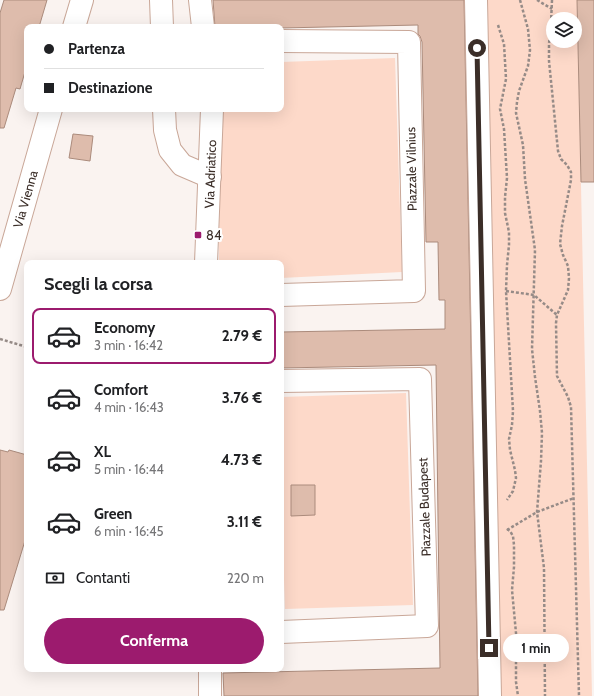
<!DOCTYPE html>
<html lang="it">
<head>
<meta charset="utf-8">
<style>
  body { margin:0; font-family:Cabin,sans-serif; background:#f2f2f2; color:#202124; height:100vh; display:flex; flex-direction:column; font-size:15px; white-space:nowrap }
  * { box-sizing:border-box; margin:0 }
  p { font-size:13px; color:#757577 }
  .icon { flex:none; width:22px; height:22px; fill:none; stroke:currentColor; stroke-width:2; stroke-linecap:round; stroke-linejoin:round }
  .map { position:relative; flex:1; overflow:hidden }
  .details { position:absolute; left:24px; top:260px; width:260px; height:412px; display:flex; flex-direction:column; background:#fff; border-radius:8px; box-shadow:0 4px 16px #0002 }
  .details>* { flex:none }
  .top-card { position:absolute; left:24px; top:24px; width:260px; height:88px; border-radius:8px; box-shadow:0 4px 16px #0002; display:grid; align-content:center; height:88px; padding:0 20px; background:#fff }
  .fabs { position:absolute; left:546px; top:12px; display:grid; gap:8px }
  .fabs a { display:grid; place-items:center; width:36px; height:36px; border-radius:50%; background:#fff; box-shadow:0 4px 16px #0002; font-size:20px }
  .end { position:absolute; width:18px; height:18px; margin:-9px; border:5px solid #3b2e28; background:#fff; box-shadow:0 0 0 2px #fff }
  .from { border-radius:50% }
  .bubble { position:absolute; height:28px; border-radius:14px; background:#fff; box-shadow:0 4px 16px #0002; font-size:13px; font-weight:700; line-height:28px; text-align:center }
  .top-card b { display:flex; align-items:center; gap:14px; height:38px; font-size:15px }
  .top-card b+b { border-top:1px solid #e0e0e0 }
  .top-card i { width:10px; height:10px; background:#202124 }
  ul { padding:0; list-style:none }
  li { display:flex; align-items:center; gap:12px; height:56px; margin:0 8px 6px; padding:0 12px; border:2px solid transparent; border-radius:8px }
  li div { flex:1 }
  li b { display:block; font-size:15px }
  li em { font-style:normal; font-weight:700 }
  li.on { border-color:#9c1b6e }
  li>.icon { width:36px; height:36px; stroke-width:1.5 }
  h2 { padding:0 20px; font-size:18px; line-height:48px }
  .pay { display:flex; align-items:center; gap:10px; height:44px; padding:0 20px; font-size:15px }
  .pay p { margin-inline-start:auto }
  .button { display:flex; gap:8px; margin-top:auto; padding:8px 20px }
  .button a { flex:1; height:46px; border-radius:24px; background:#9c1b6e; color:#fff; font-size:16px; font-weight:700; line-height:46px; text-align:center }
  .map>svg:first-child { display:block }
</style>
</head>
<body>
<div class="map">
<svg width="594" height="696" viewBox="0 0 594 696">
  <rect width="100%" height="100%" fill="#faf3f0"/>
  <g fill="#fdd9c9" fill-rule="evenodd">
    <path d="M466 0H577L592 696H480ZM553 19H575V41H553Z"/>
    <path d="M395 58 402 272 281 278V263H219L220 109H281V62Z"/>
    <path d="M406 393 413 605 285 609 281 493V397Z"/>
  </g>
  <g fill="#debcac" stroke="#ab8b7c">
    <path d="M4 0H47L39 27H27V65L20 89 16 88 4 128H0V13Z"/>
    <path d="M213 0H464L478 696H224L223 673 440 668 436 365 281 368V332L445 329V300H439L438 242H426L422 42 420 36 418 34V25L281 28 215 27Z"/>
    <path d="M577 0H594V182H581Z"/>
    <path d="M73 134 93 136 90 161 69 158Z"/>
    <path d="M0 450 8 452 9 450 27 455V534L4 610H0Z"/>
    <path d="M291 485H315V515L291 516Z"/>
  </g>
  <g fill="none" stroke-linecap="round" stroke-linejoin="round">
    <defs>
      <g id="minor">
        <path d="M161 0 162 27"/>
        <path d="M200 0 203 27"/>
        <path d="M476 0 490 696"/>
        <path d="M74 27 82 0"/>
        <path d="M281 41 409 42 414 291 281 295"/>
        <path d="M164 109 165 130 170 150 182 165 210 177"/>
        <path d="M206 263 212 109"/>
        <path d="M0 289 51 109"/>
        <path d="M281 381 420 379 427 626 281 632"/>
        <path d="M210 696V669"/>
      </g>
    </defs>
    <use href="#minor" stroke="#c9a798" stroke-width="24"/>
    <g stroke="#968b87" stroke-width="2.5" stroke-dasharray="3 2" stroke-linecap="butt">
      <path d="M520 0 528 29 530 50 528 66 519 91 517 102 516 113 523 145 525 179 535 250 532 349 535 377 540 411 542 433 541 461 537 512 544 568 545 696"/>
      <path d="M537 0 552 9"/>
      <path d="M552 0 551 23 549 44V61L558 151 561 159 567 165 571 172V180L562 226 560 244 563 255 568 266 569 278 568 290 557 315 556 323 557 376 568 397 571 407 579 696"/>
      <path d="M498 25 504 44 506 79 500 109 504 129 507 178 505 197V213L509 232V245L507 265 506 291 513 411 512 425 509 439 510 450 515 470 516 478 513 491 507 500"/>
      <path d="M506 291 534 295 557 315"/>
      <path d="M0 339 27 347"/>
      <path d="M507 529 510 531 513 536 514 545V567L512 590 516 633V682L518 696"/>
      <path d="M507 530 537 512 574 498"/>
    </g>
    <use href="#minor" stroke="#fff" stroke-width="22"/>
  </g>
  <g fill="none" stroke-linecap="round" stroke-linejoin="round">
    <path stroke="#3b2e28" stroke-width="5" d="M477 48 489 648"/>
  </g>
  <rect fill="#9c1b6e" stroke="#fff" stroke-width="1.5" x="194" y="231" width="8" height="8" rx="2"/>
  <g text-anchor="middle" stroke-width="4" stroke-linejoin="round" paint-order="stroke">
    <g font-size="13" fill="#3b2e28" stroke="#fff">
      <text transform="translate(411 169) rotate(-91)" y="5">Piazzale Vilnius</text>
      <text transform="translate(210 174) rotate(-88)" y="5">Via Adriatico</text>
      <text transform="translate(25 199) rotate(-74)" y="5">Via Vienna</text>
      <text transform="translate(424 507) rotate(-92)" y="5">Piazzale Budapest</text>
    </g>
    <g font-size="13" fill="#3b2e28" stroke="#fff" text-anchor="start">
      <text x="206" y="240">84</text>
    </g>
  </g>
</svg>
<div class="fabs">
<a><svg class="icon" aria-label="layers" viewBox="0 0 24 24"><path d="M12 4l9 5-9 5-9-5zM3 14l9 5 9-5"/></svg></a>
</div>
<i class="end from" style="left:477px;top:48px"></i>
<i class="end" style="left:489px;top:648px"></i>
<div class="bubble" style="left:503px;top:634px;width:66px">1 min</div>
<div class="top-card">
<b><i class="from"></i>Partenza</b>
<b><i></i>Destinazione</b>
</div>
<section class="details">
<h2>Scegli la corsa</h2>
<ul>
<li class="on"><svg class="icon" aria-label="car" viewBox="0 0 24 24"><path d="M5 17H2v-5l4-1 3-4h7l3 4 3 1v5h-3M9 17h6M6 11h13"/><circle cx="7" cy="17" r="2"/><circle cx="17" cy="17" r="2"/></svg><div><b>Economy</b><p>3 min · 16:42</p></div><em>2.79 €</em></li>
<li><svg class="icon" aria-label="car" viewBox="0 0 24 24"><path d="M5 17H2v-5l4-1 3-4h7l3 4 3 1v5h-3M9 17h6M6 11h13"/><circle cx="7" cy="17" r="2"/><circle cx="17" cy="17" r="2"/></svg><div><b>Comfort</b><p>4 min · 16:43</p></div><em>3.76 €</em></li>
<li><svg class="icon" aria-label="car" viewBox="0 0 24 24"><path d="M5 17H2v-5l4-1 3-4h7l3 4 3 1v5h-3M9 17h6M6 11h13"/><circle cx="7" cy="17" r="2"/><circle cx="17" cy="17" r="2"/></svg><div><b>XL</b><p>5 min · 16:44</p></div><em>4.73 €</em></li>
<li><svg class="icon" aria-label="car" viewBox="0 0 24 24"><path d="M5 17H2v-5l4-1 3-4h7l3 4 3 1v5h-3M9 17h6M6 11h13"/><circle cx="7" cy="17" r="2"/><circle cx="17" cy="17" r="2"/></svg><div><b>Green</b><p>6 min · 16:45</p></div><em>3.11 €</em></li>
</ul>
<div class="pay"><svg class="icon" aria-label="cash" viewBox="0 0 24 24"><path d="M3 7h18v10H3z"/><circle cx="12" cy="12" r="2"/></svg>Contanti<p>220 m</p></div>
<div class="button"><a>Conferma</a></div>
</section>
</div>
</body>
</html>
